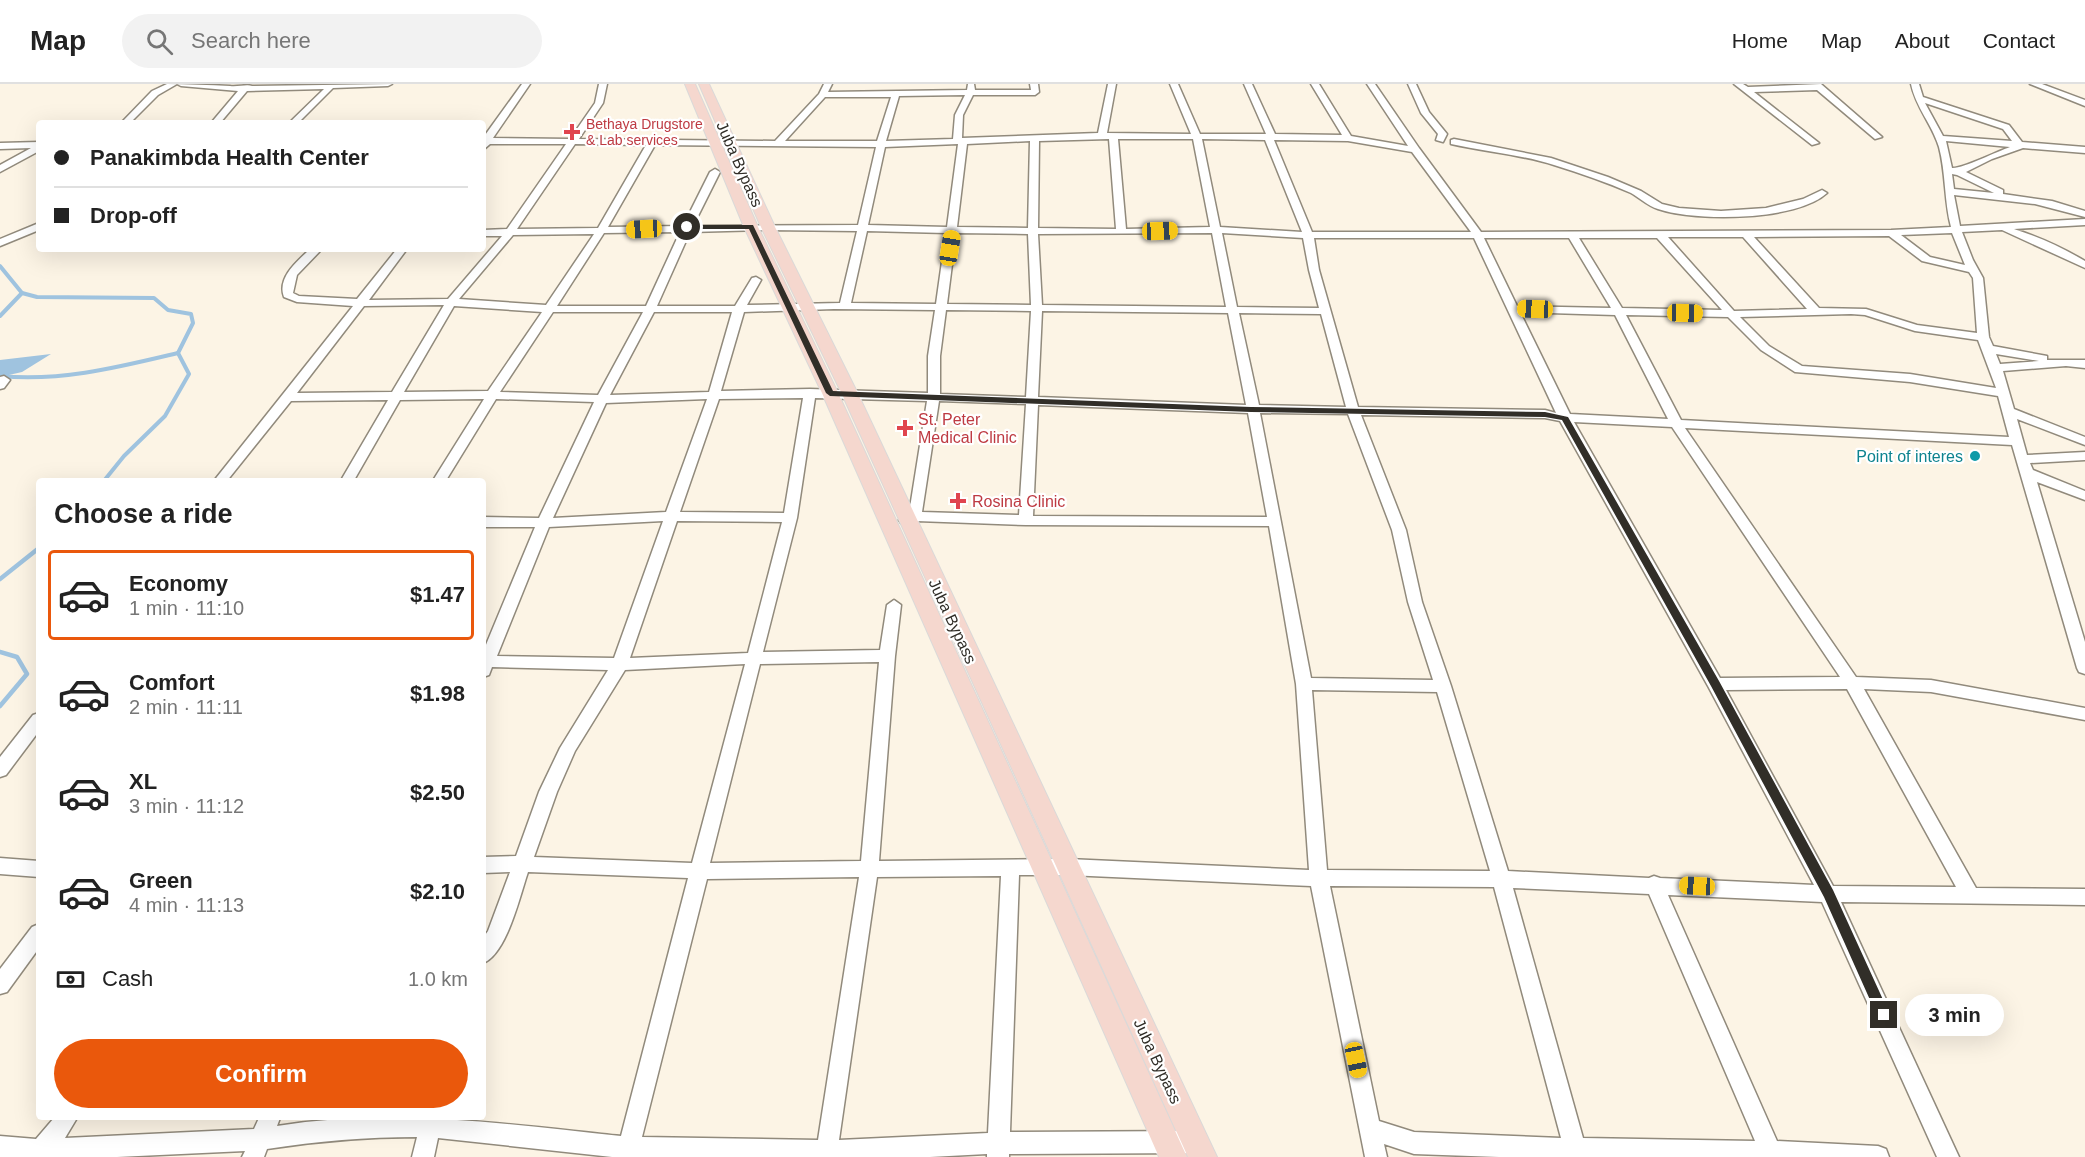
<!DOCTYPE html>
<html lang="en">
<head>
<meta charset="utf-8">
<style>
  body { margin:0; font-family:Helvetica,sans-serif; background:#f2f2f2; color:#222; height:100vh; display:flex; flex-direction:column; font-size:22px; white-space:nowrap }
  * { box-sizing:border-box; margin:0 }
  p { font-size:20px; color:#767676 }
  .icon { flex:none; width:33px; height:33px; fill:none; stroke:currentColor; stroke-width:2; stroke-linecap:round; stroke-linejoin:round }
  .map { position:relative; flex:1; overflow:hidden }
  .panel { position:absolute; left:36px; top:394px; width:450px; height:642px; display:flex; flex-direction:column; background:#fff; border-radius:6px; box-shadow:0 6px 24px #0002 }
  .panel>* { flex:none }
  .hud { position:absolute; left:36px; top:36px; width:450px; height:132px; border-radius:6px; box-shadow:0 6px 24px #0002; display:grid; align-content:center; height:132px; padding:0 18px; background:#fff }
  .end { position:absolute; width:27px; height:27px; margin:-14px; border:8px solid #312e28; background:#fff; box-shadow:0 0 0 3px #fff }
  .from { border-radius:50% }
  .bubble { position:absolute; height:42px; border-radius:21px; background:#fff; box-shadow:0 6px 24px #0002; font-size:20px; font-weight:600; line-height:42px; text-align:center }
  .car { position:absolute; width:18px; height:36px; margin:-18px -9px; border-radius:8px; box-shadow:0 0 4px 2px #0007; background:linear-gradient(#f5c518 24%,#345 0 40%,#f5c518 0 76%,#345 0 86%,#f5c518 0) }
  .hud b { display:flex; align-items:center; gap:21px; height:57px; font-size:22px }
  .hud b+b { border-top:2px solid #e0e0e0 }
  .hud i { width:15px; height:15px; background:#222 }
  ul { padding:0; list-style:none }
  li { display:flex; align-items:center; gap:18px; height:90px; margin:0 12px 9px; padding:0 6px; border:3px solid transparent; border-radius:6px }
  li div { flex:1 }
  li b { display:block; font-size:22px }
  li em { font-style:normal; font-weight:600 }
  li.active { border-color:#ea580c }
  li>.icon { width:54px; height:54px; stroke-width:1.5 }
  h2 { padding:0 18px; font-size:27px; line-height:72px }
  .pay { display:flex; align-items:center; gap:15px; height:66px; padding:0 18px; font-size:22px }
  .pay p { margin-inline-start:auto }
  .primary-button { display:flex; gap:12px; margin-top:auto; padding:12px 18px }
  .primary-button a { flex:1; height:69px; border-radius:36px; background:#ea580c; color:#fff; font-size:24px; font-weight:600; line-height:69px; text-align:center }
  header { display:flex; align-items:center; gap:36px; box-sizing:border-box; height:84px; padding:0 30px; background:#fff; border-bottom:2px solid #e0e0e0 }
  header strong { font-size:28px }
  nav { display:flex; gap:33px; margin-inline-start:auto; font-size:21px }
  .search { width:420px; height:54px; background:#f2f2f2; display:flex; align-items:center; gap:15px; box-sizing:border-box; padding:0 21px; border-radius:33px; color:#767676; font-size:22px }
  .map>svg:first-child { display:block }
</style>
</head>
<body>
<header>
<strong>Map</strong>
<div class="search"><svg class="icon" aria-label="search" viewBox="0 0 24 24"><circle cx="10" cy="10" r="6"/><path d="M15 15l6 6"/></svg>Search here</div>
<nav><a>Home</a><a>Map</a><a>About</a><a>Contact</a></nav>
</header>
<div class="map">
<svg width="2085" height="1073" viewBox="0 0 2085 1073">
  <rect width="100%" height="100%" fill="#fcf4e5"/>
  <path fill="#9fc3df" d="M51 270 22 288 0 293V276Z"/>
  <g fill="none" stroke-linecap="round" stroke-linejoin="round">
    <g stroke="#9fc3df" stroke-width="4">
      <path d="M0 182 22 209 37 213 154 214 168 226 191 230 193 239 178 269 189 290 165 332 124 372 103 398"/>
      <path d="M0 232 22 209"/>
      <path d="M0 292C61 298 119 283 178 269"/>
    </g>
    <g stroke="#9fc3df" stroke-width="4.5">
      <path d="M0 495 39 464"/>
      <path d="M0 568 17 573 27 590 0 622"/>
    </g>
    <defs>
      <g id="minor">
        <path d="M167 0C188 0 209 1 230 2 238 3 247 0 252 2L392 0 388 2 333 4 298 39H289L324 5 247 7 220 39H211L238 7 181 2 177 0 158 11 130 39H121L152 7Z"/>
        <path d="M522 0H530L493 54 570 55 595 19 599 0H607L603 19 579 55 775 57 819 10 824 0H832L828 8 967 6 968 0H974L975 6H1031L1030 0H1038L1039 8 1035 11H973L963 31 962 54 1098 49 1108 0H1116L1107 49 1191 50 1170 0H1178L1200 50H1266L1244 0H1252L1275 50 1342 51 1311 0H1319L1351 52 1408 62 1367 0H1375L1419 64 1481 148 1891 146 1951 143C1944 117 1946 89 1939 63 1932 40 1916 24 1911 0H1919L1923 13 2009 41 2022 58 2085 63V69L2023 64 1992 75 1966 88 2003 106V110L2052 117 2085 127V133L2035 120 1954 111 1960 142 2085 135V141L2014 145C2039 153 2063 164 2085 177V184L2002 146 1962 148 1973 176 1983 194 1989 253 1993 262 2047 272V276H2085V284L2066 282 2003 287 2014 325 2085 353V361L2017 335 2027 371 2085 368V376L2030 379 2033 386 2085 407V416L2037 398 2085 558V590L2079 588 2077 584 2012 361 1685 344 1856 593 1931 596 2085 624V636L1931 608 1864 605 1976 804 2085 805V821L1841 818 1959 1073H1937L1822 818 1668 811 1777 1057 1878 1062 1886 1065 1889 1073H1499L1414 1070 1384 1060 1387 1073H1365L1311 802 1068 791H1019L1010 1048 1196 1047 1204 1050 1207 1058 1204 1066 1196 1069 1009 1070V1073H987V1070L930 1073H612L438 1054 434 1073H412L417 1053C366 1053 318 1057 267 1065L264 1073H242L245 1067 117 1073H0V1052L36 1055 54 1034H77L65 1054 254 1045 259 1034H280L277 1042C394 1023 504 1040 621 1052L688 794 528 788C520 811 507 870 483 879V854L488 847 510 788 483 789V773L516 772 539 708 560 664 608 586 492 583 489 591 483 593V568L535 443H483V433L539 434 594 318 496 315 445 398H432L484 315 400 316 353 398H340L388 316 291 317 226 398H213L353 222 297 218 284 213C277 195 295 179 308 167L311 165H322L297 191 293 209 299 212 357 215 397 165H407L369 216 448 215 502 152H483V146L507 145 566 60H490L483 66V54ZM965 11 955 31 953 55 886 57 899 12ZM825 13H891L877 57H785ZM1925 19 2003 45 2012 57 1943 52ZM1109 55 1116 145 1038 144 1039 57ZM1118 55H1193L1210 143 1126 145ZM1202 55 1265 56 1302 148 1220 143ZM1274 56 1348 57 1412 68 1471 148H1312ZM1030 57 1028 144 957 143 967 60ZM1946 57 2010 63C1998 67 1962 85 1952 84ZM575 60 646 61 598 144 517 145ZM958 60 947 143 868 141 885 63ZM655 61 876 63 858 141 693 142 720 88 715 85 710 88 683 142 608 143ZM1952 90 1957 91 1994 109 1954 105ZM768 146 857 147 840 219 747 221 761 196 756 193 752 194 735 222H657L690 148ZM867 147 946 149 936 220 851 219ZM680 148 646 222H557L604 149ZM956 149 1028 150 1031 221 947 220ZM1212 149 1226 223 1042 221 1038 150ZM1222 149 1303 154 1309 186 1319 224 1237 223ZM1952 149 1965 181 1930 173 1901 151ZM594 150 546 221 459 215 513 151ZM1889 152 1922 177 1969 188 1973 194 1977 249 1917 241 1866 225 1819 224 1754 153ZM1668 153H1743L1807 225 1734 227ZM1314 154H1474L1556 329 1545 326 1358 323 1319 186ZM1484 154H1569L1611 224 1517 222ZM1579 154H1657L1722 226 1622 224ZM444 221 392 308 297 309 364 222ZM454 222 542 228 488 307 404 308ZM834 225 935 226 928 272V309L810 305 721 307 744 228ZM946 226 1031 227 1026 313 940 310V272ZM1042 227 1228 229 1246 321 1038 313ZM553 228H643L598 311 500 308ZM654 228H732L709 308 610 311ZM1520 228 1615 231 1668 335 1570 330ZM1239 229 1321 230 1346 323 1259 321ZM1851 230 1865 231 1915 247 1978 256 1996 304 1910 290 1802 282 1769 262 1740 233ZM1626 231 1728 233 1761 266 1795 288 1910 298 1998 312 2009 353 1681 336ZM1996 270 2039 277 2000 280ZM803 314 784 429 680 428 719 315ZM815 314 927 317 909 430 899 436 901 439 906 441 917 437 1026 441 1269 442 1296 600 1309 786 1068 775 879 777 895 572 901 521 894 516 887 521 880 566 763 568 797 434ZM707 315 666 428 553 434 606 319ZM939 317 1026 320 1019 431 922 428ZM1038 321 1248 329 1267 433 1033 432ZM1260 329 1348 330 1392 446 1408 518 1433 596 1311 594ZM1361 331 1545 334 1560 337 1708 602 1814 801 1660 794 1654 792 1649 794 1508 787 1451 602 1422 518 1406 446ZM1574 338 1672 343 1840 593 1720 594ZM663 437 614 574 497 572 549 443ZM677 437 782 438 748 569 630 574ZM879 578 861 777 710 779 760 580ZM745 580 692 779 534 773 557 708 575 667 625 586ZM1847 605 1956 803 1833 802 1726 606ZM1312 606 1437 608 1490 787 1327 786ZM1001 792 988 1049 839 1056 877 793ZM859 793 818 1056 642 1053 707 795ZM1330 802 1494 803 1561 1054 1414 1048 1379 1037ZM1513 804 1649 810 1755 1057 1583 1054Z"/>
        <path d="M1408 0H1416L1429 28 1447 50 1443 58 1436 56 1438 50 1421 29Z"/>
        <path d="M1734 0H1743L1748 3 1821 0 1882 53 1875 55 1817 6 1754 8 1819 59 1812 61Z"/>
        <path d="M2030 0H2042L2085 16V22Z"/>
        <path d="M1454 55 1551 74 1608 93 1641 107 1662 120 1679 124 1721 127 1766 124 1803 115 1822 106 1827 109C1797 137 1696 138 1658 125 1648 122 1640 114 1631 109 1606 98 1580 89 1554 81 1520 70 1485 68 1451 60V56Z"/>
        <path d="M39 58V67L0 88V81L31 64 0 65V59Z"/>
        <path d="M39 139V146L0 162V155Z"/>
        <path d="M4 292 10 296 4 304 0 305V293Z"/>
        <path d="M39 629V647L6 691 0 693V673L33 631Z"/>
        <path d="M0 774 39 777V793L0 790Z"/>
        <path d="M39 840V864L7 908 0 910V885L32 843Z"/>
      </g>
      <g id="major">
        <path d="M685 0H695L758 143 838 309 1187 1073H1159L822 309 744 143Z"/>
        <path d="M699 0H709L775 143 858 310 1217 1073H1188L842 310 761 143Z"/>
      </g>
    </defs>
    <use href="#minor" stroke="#918a7c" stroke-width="3"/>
    <use href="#major" stroke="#dad9d8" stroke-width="2"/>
    <use href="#minor" fill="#fff" fill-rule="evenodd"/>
    <use href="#major" fill="#f5d7ce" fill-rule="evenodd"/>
  </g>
  <path fill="#312e28" d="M687 141H753L833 307 1251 323 1545 328 1568 333 1719 597 1833 806 1890 931 1888 936 1884 937 1879 936 1824 813 1711 602 1562 336 1545 333 1251 328 830 312 826 309 749 145H684Z"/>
  <g fill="#e0444e" stroke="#fff" stroke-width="2">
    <path d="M569 39h6v6h6v6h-6v6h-6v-6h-6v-6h6z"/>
    <path d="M902 335h6v6h6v6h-6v6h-6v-6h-6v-6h6z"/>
    <path d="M955 408h6v6h6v6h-6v6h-6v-6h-6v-6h6z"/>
  </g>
  <circle fill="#0f9aa8" stroke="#fff" stroke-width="2" cx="1975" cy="372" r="6"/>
  <g text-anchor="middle" stroke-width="4.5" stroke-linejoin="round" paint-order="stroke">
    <g font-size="14" fill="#be3a42" stroke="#fff" text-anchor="start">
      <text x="586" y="45">Bethaya Drugstore<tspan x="586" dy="16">&amp; Lab services</tspan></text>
    </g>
    <g font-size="16" fill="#312e28" stroke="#fff">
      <text transform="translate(740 80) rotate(66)" y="6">Juba Bypass</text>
      <text transform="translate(953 537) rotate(65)" y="6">Juba Bypass</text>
      <text transform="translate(1158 977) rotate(65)" y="6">Juba Bypass</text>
    </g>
    <g font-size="16" fill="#be3a42" stroke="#fff" text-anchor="start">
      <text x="918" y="341">St. Peter<tspan x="918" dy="18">Medical Clinic</tspan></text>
      <text x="972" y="423">Rosina Clinic</text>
    </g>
    <g font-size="16" fill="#0d838f" stroke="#fff" text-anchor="end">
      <text x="1963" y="378">Point of interes</text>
    </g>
  </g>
</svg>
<i class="end from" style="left:687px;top:143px"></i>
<i class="end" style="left:1884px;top:931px"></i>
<div class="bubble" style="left:1905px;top:910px;width:99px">3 min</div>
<i class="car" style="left:644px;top:145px;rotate:267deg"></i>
<i class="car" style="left:1160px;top:147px;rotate:88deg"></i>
<i class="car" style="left:950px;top:164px;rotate:9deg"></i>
<i class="car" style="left:1535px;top:225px;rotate:272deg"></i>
<i class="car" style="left:1685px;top:229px;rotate:91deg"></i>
<i class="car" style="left:1697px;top:802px;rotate:273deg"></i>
<i class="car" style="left:1356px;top:976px;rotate:168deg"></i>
<div class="hud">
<b><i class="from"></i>Panakimbda Health Center</b>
<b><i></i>Drop-off</b>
</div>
<section class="panel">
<h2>Choose a ride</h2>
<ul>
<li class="active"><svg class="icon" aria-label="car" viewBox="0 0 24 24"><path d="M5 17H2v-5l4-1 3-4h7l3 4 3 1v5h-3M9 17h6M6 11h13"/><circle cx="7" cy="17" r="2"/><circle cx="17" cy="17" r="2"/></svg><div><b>Economy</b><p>1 min · 11:10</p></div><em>$1.47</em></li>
<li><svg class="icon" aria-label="car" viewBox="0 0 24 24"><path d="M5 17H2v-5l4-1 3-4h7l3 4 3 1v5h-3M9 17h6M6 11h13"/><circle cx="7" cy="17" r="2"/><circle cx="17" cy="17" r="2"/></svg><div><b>Comfort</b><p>2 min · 11:11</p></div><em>$1.98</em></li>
<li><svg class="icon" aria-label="car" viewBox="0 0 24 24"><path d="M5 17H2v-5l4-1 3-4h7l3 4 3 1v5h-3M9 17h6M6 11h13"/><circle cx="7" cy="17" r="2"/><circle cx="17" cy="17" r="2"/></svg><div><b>XL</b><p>3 min · 11:12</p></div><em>$2.50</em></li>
<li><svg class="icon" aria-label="car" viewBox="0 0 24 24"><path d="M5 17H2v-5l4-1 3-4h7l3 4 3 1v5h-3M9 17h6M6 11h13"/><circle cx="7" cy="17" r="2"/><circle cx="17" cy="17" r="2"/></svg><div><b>Green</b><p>4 min · 11:13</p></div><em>$2.10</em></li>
</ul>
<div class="pay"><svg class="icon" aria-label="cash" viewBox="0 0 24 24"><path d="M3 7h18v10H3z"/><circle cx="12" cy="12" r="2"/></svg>Cash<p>1.0 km</p></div>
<div class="primary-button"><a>Confirm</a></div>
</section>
</div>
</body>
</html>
